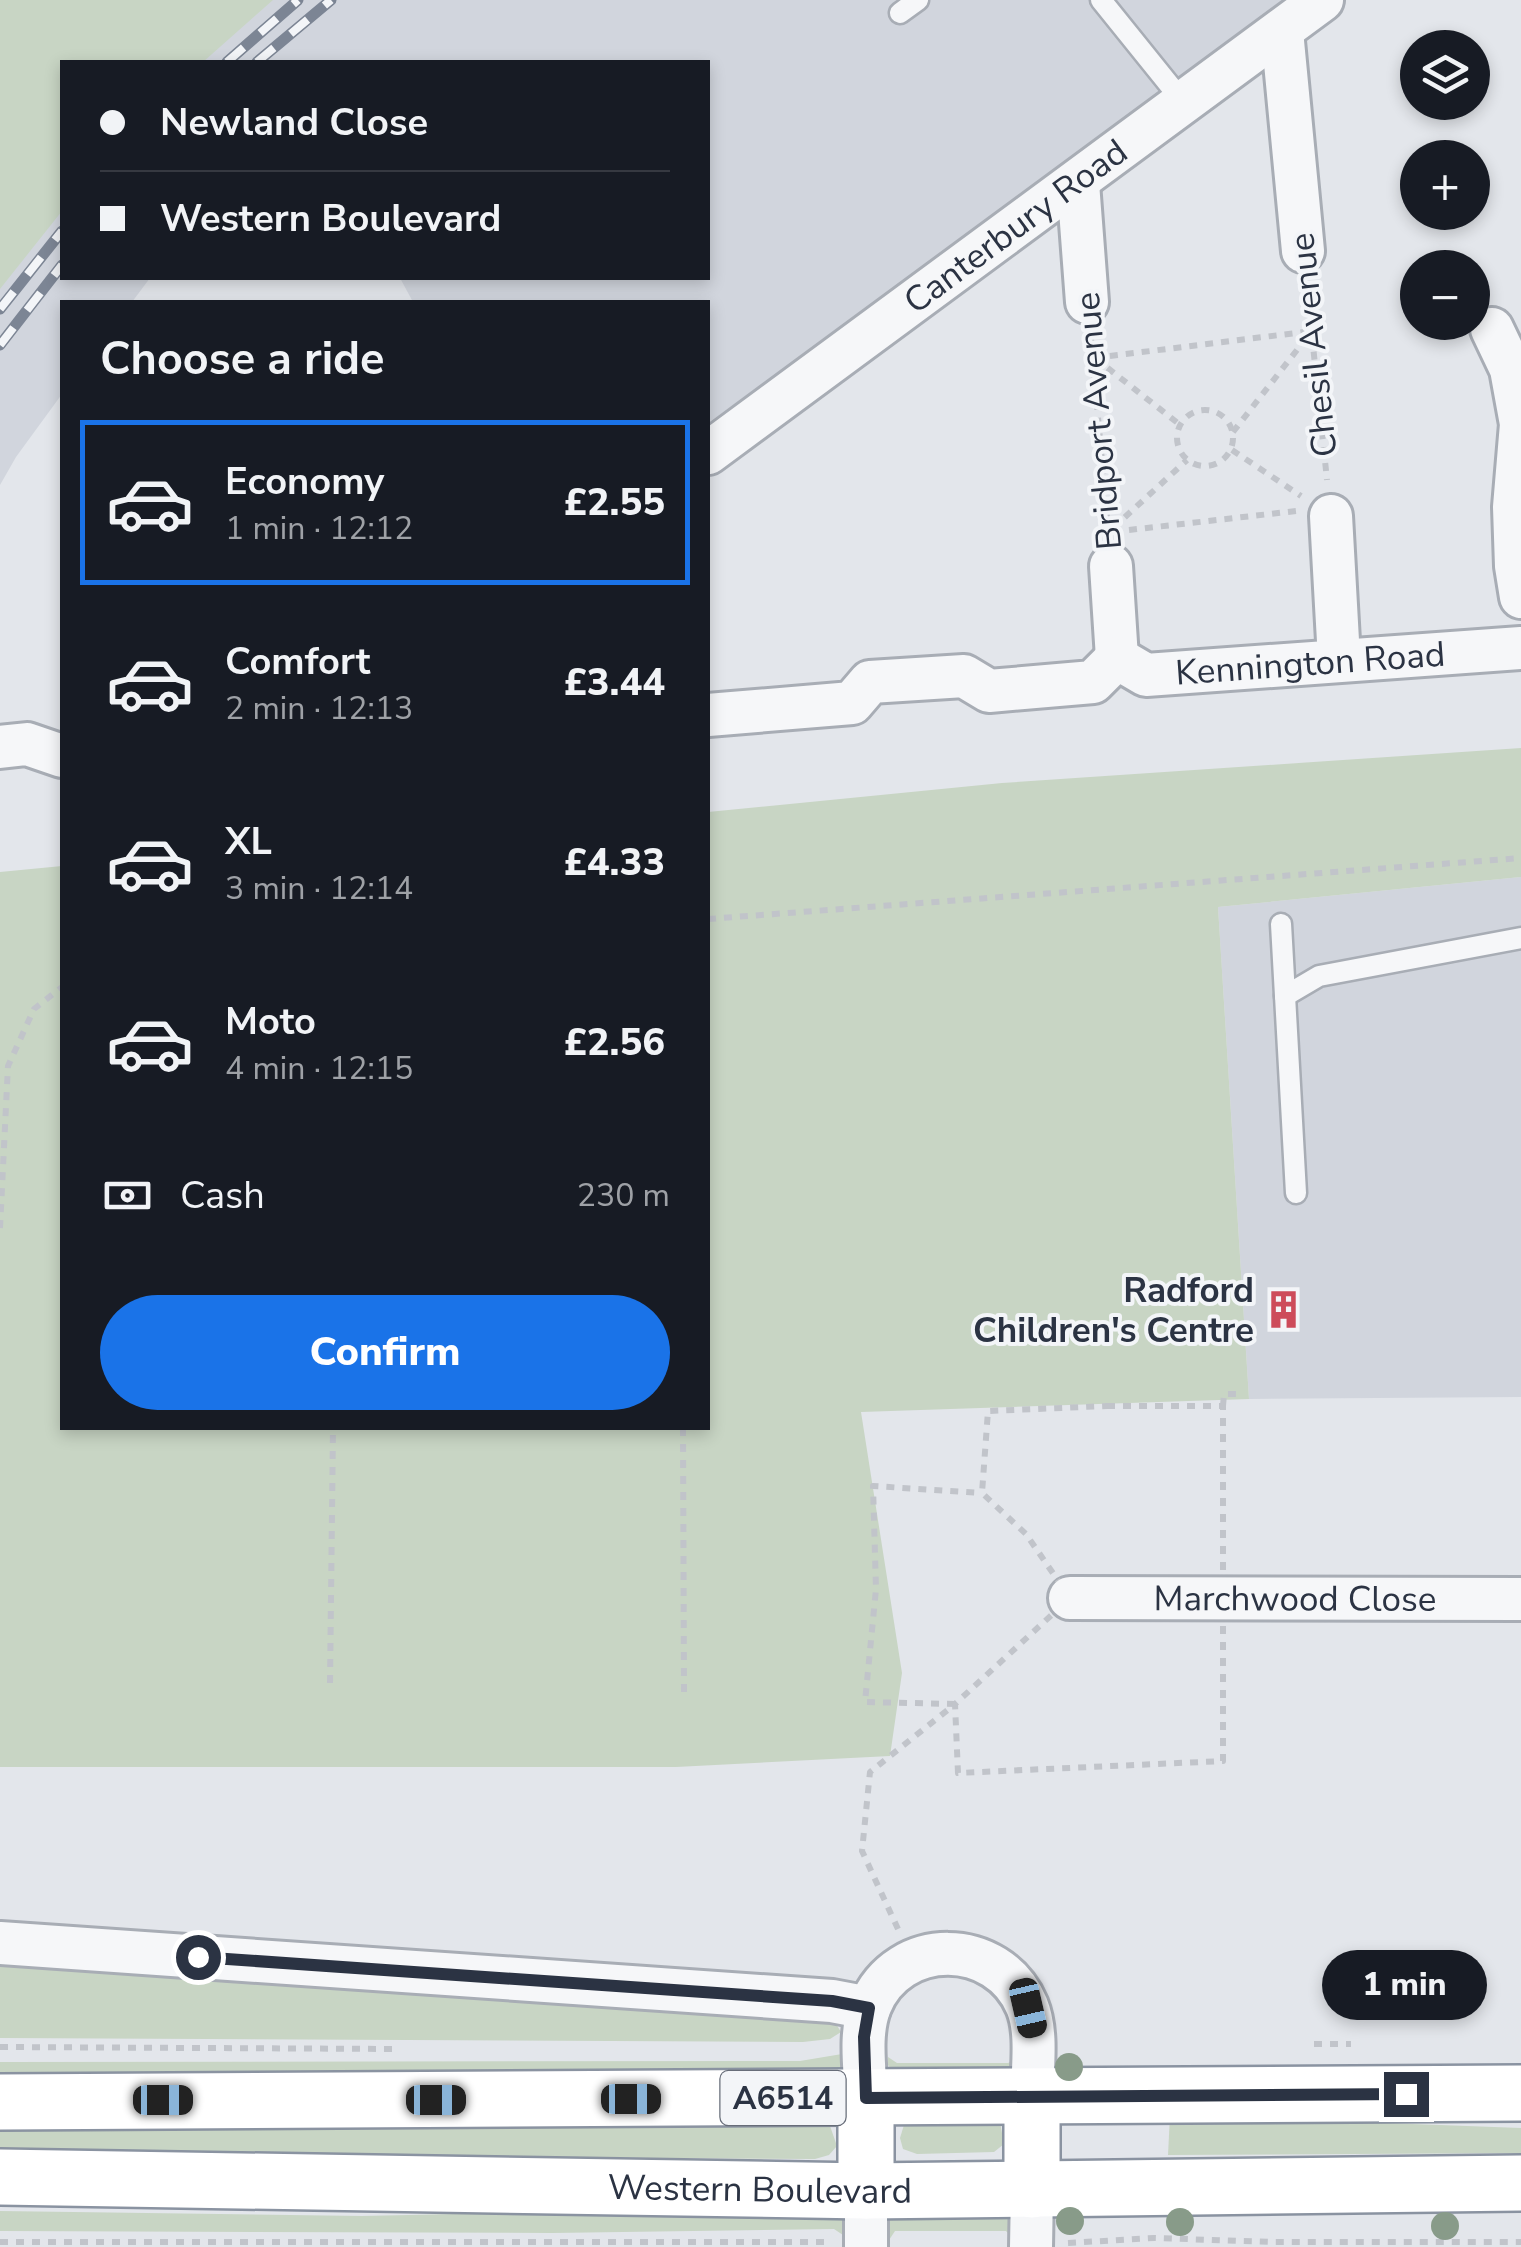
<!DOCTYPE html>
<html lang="en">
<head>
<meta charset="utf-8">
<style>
  body { margin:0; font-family:"Nunito Sans",sans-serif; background:#242831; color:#f1f3f6; height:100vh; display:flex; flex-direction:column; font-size:38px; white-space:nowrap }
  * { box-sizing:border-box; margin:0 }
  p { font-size:32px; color:#9ea1a6 }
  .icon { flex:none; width:55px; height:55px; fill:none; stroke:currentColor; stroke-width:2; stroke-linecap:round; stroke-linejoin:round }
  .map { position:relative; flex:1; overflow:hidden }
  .drawer { position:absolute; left:60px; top:300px; width:650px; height:1130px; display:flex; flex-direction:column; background:#171b24; border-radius:0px; box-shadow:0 5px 15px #0003 }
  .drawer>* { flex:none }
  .banner { position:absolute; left:60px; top:60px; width:650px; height:220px; border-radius:0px; box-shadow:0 5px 15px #0003; display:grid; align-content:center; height:220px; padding:0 40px; background:#171b24 }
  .fabs { position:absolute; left:1400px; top:30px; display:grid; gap:20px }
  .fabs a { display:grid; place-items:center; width:90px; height:90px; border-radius:50%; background:#171b24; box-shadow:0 5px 15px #0003; font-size:50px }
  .end { position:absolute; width:45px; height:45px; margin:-22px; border:12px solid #2b3343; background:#fff; box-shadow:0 0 0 5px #fff }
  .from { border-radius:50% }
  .bubble { position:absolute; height:70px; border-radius:35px; background:#171b24; box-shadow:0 5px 15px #0003; font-size:32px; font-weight:800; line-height:70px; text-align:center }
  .car { position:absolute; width:30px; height:60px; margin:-30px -15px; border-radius:12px; box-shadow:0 0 8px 2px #0007; background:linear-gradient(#222 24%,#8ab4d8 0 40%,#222 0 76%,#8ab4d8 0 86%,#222 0) }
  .banner b { display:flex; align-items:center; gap:35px; height:95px; font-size:38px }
  .banner b+b { border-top:2px solid #363941 }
  .banner i { width:25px; height:25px; background:#f1f3f6 }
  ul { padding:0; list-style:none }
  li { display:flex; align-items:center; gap:30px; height:165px; margin:0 20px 15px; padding:0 20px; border:5px solid transparent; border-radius:0px }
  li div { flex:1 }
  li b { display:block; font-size:38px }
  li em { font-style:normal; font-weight:800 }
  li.on { border-color:#1a73e8 }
  li>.icon { width:90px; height:90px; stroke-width:1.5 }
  h2 { padding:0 40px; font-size:45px; line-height:120px }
  .pay { display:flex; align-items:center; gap:25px; height:110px; padding:0 40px; font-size:38px }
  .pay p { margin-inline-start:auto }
  .action { display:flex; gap:20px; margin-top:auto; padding:20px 40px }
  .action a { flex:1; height:115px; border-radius:60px; background:#1a73e8; color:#fff; font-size:40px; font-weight:800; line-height:115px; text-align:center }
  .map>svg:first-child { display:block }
</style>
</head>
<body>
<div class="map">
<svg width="1521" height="2247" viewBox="0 0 1521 2247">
  <rect width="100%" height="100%" fill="#e3e6eb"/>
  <g fill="#d1d5dd">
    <path d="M85 0H1283L924 268 708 423V302H413L400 278H708V62H62V278H150L132 302H62V394L16 457 0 485V109Z"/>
    <path d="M1521 877V1397L1249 1399 1218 907Z"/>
  </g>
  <g fill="#c8d5c4">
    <path d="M0 0H273L203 62H62V211L0 289Z"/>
    <path d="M1521 748V877L1218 907 1249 1399 861 1412 902 1673 890 1756 676 1767H0V872L62 866V1428H708V812L1002 783Z"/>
    <path d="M0 1962 831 2016 841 2032 830 2039 803 2042 0 2038Z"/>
    <path d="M848 2053 842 2077 0 2081V2062L800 2061Z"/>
    <path d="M888 2057 897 2063H1008L1019 2058V2073L895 2074 888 2065Z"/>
    <path d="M1170 2115 1521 2128V2153L1168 2155Z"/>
    <path d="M911 2121 1000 2122 1004 2144 994 2152 917 2154 903 2149 900 2138 904 2125Z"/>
    <path d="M815 2123 830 2126 837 2146 829 2155 815 2159 0 2154V2125Z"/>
    <path d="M0 2211 362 2216 500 2213 834 2214 853 2228 852 2241 834 2229 552 2233 0 2231Z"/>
    <path d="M895 2212 1010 2215 1021 2222 1014 2240 1006 2231H895L887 2243V2219Z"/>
  </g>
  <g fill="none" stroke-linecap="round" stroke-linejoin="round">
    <defs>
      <g id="service">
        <path d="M1101 0 1184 103"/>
        <path d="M900 13 918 0"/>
        <path d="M1281 924 1296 1193"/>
        <path d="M1285 996 1319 976 1521 938"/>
      </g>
      <g id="minor">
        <path d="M1282 31 1303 251"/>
        <path d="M1078 183 1087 302"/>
        <path d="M1492 329 1511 369 1521 424 1514 507 1516 566 1521 597"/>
        <path id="s1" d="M708 453 1322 0"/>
        <path d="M1331 516 1339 659"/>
        <path d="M1111 566 1117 658"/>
        <path id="s2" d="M708 715 852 703 870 682 964 676 989 691 1093 682 1117 658 1146 675 1521 648"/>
        <path d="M0 747 27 744 62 756"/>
        <path id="s3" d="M1070 1598 1521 1599"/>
        <path d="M0 1943 832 2001 869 2008"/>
        <path d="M866 2098C865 2069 859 2034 870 2006 898 1936 998 1937 1027 2006 1038 2033 1032 2069 1032 2098"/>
        <path d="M866 2191V2247"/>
        <path d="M1031 2247 1032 2190"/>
      </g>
      <g id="trunk">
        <path d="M866 2098V2191"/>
        <path d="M0 2102 1521 2093"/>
        <path id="s4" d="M0 2177 866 2191 1521 2183"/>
        <path d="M1032 2190V2098"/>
      </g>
    </defs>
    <use href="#service" stroke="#a8adb5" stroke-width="25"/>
    <use href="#minor" stroke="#a8adb5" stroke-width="48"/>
    <use href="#trunk" stroke="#8a93a1" stroke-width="60"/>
    <g stroke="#c1c4ca" stroke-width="6" stroke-dasharray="8 8" stroke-linecap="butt">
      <path d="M1307 288 1327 480"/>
      <path d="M1091 338 1108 529"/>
      <path d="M1094 358 1312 331"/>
      <path d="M1095 358 1179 424"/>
      <circle cx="1205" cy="438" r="28"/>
      <path d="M1233 432 1311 332"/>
      <path d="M1232 450 1301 496"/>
      <path d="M1113 528 1187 460"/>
      <path d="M1129 530 1296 511"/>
      <path d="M708 919 1521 858"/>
      <path d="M0 1228 8 1066 34 1009 62 987"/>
      <path d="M1107 1406H1223V1761L958 1773 955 1704 1070 1598 1026 1534 982 1493 988 1411Z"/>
      <path d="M1223 1406 1224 1394H1243"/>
      <path d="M683 1428 684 1693"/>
      <path d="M330 1683 333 1428"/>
      <path d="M955 1704 865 1702 876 1589 873 1486 982 1493"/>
      <path d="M898 1929 862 1851 870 1772 954 1705"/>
      <path d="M1314 2044H1351"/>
      <path d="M0 2047 399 2049"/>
      <path d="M0 2242H829"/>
      <path d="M1068 2243 1154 2238 1275 2242H1521"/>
    </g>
    <use href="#service" stroke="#f6f7f9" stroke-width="20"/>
    <use href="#minor" stroke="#f6f7f9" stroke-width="42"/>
    <use href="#trunk" stroke="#fff" stroke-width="55"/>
    <defs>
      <g id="rail">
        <path d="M227 62 298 0"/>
        <path d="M257 62 331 0"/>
        <path d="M0 309 62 231"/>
        <path d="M0 345 62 265"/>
      </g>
    </defs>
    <use href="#rail" stroke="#7c8594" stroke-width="11"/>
    <use href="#rail" stroke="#f3f5f8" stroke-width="8" stroke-dasharray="22" stroke-linecap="butt"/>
  </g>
  <g fill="#889b89">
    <circle cx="1069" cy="2067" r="14"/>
    <circle cx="1070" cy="2221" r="14"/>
    <circle cx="1180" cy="2222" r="14"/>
    <circle cx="1445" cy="2226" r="14"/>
  </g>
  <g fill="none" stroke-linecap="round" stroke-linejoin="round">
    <path stroke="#2b3343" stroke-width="12" d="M198 1957 832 2001 869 2008 864 2037 866 2098 1406 2094"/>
  </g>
  <defs>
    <symbol id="building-bare" viewBox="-9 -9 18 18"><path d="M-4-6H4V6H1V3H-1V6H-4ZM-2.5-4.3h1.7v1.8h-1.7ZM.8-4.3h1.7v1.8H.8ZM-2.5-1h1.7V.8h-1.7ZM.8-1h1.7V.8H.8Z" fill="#cd4b5a" stroke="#f3f5f8" stroke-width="2.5" paint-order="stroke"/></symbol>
  </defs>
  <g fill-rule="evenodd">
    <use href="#building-bare" x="1256" y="1282" width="55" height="55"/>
  </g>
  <g text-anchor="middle" stroke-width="8" stroke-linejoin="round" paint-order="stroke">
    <rect fill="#f3f5f8" stroke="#676d79" stroke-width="2.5" x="720.5" y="2071" width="125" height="54" rx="8"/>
    <g font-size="32" font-weight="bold" fill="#2b3343">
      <text x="783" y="2109">A6514</text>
    </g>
    <g font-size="35" fill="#2b3343" stroke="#f3f5f8">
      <text dy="12" stroke="none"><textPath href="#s1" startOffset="382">Canterbury Road</textPath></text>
      <text transform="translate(1313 345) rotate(-96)" y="12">Chesil Avenue</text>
      <text transform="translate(1098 421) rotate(-95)" y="12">Bridport Avenue</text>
      <text dy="12" stroke="none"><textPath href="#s2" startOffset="632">Kennington Road</textPath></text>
      <text dy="12" stroke="none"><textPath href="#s3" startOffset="225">Marchwood Close</textPath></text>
      <text dy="12" stroke="none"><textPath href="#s4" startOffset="760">Western Boulevard</textPath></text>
    </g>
    <g font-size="35" font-weight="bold" fill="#2b3343" stroke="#f3f5f8" text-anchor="end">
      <text x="1254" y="1302">Radford<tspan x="1254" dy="40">Children's Centre</tspan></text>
    </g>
  </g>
</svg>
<div class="fabs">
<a><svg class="icon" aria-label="layers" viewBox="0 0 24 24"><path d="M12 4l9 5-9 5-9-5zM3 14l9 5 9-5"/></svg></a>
<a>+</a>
<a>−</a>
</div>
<i class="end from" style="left:198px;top:1957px"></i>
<i class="end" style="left:1406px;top:2094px"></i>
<div class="bubble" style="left:1322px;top:1950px;width:165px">1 min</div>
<i class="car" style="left:1028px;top:2008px;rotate:167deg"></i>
<i class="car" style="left:631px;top:2099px;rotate:90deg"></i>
<i class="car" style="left:163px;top:2100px;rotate:90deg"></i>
<i class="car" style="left:436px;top:2100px;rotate:90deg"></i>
<div class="banner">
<b><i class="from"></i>Newland Close</b>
<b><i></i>Western Boulevard</b>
</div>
<section class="drawer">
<h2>Choose a ride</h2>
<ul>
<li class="on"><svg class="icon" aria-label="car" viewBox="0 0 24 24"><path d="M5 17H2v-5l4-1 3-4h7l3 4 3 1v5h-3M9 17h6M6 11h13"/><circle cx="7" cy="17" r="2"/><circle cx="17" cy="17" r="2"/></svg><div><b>Economy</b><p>1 min · 12:12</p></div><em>£2.55</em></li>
<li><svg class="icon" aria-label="car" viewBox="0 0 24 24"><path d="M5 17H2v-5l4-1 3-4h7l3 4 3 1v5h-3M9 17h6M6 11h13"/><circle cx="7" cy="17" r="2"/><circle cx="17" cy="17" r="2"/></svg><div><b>Comfort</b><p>2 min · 12:13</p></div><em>£3.44</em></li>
<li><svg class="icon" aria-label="car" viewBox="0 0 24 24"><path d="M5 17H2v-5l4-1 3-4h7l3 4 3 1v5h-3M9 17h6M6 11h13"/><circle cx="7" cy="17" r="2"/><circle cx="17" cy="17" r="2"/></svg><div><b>XL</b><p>3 min · 12:14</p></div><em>£4.33</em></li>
<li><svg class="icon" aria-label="car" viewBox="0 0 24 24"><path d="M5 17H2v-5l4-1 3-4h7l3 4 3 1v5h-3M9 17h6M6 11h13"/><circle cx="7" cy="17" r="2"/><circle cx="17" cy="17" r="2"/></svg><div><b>Moto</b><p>4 min · 12:15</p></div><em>£2.56</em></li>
</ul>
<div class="pay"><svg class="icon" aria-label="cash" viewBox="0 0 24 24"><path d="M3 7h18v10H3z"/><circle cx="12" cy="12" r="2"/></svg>Cash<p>230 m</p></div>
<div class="action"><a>Confirm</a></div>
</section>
</div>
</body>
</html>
